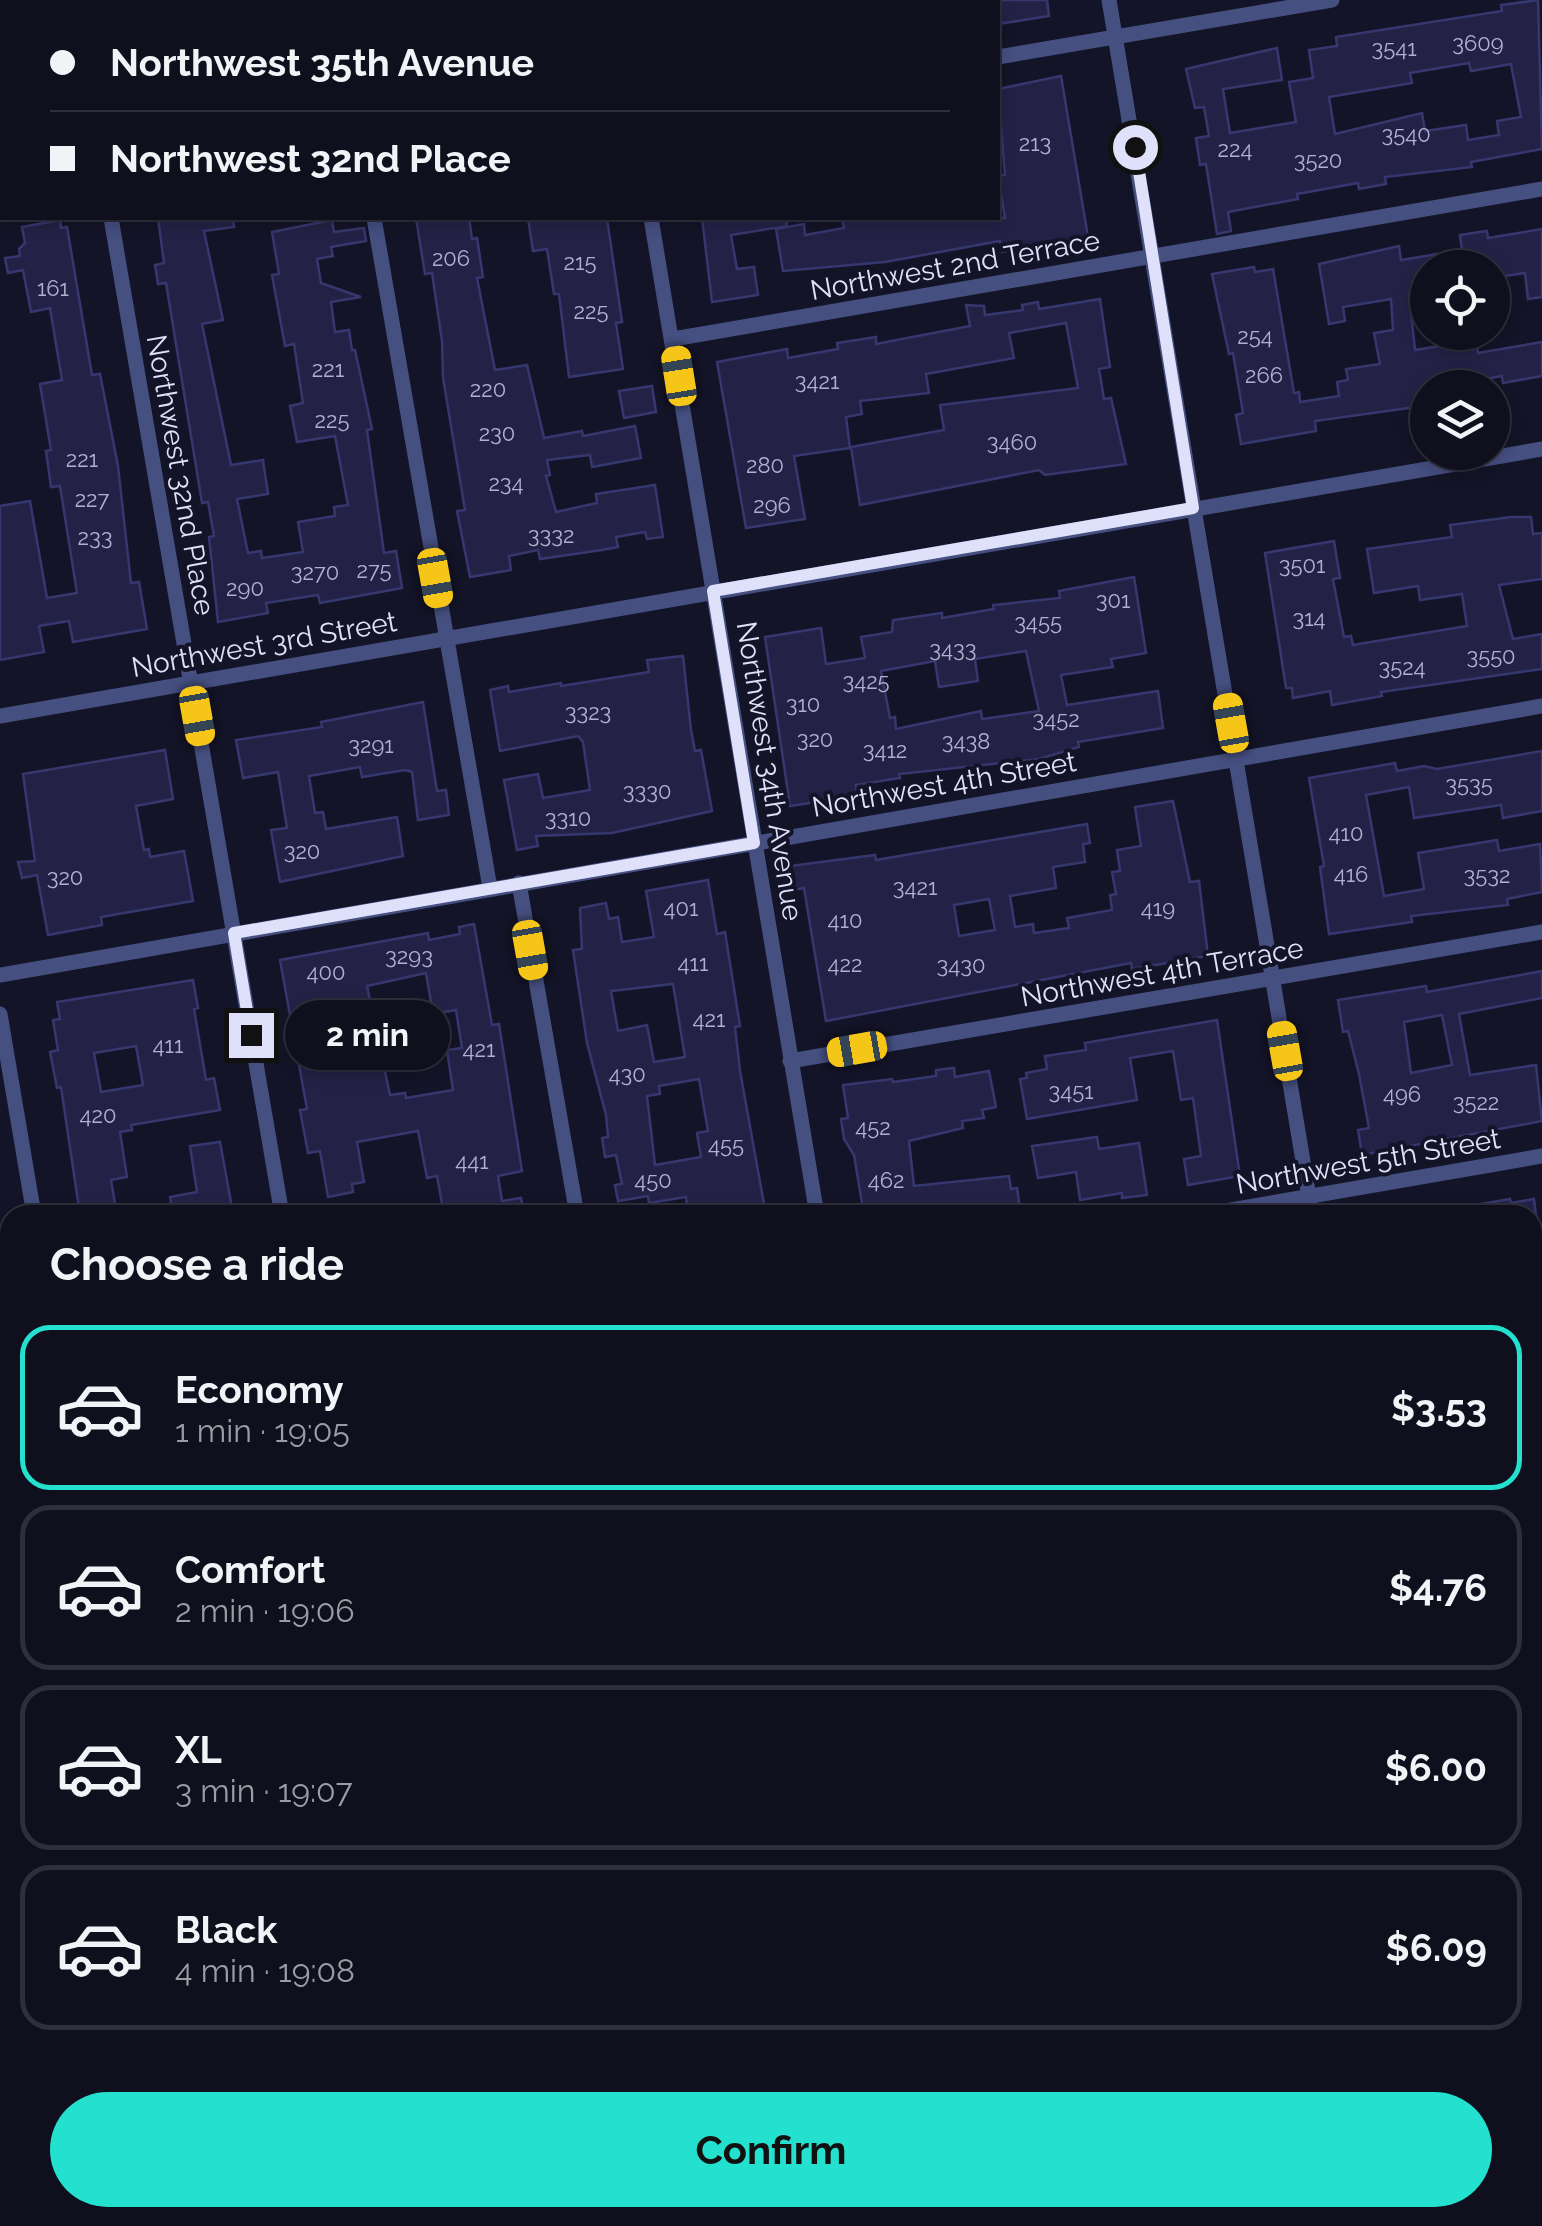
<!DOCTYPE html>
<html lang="en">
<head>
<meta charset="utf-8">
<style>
  body { margin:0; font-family:Raleway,sans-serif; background:#1d1d2b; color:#f1f3f6; height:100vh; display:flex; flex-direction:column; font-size:38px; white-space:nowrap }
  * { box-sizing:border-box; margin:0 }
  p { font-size:32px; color:#9b9ca4 }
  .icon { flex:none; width:55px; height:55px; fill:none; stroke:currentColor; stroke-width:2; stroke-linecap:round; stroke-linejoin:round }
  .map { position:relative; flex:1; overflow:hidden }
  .details { position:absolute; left:0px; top:1205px; width:1542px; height:1022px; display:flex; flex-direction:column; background:#0f0f1e; border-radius:30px 30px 0 0; box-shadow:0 5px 15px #0003,0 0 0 2px #2f2f3c }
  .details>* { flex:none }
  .hud { position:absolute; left:0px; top:0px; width:1000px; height:220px; box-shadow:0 5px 15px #0003,0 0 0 2px #2f2f3c; display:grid; align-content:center; height:220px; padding:0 50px; background:#0f0f1e }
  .buttons { position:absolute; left:1410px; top:250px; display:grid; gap:20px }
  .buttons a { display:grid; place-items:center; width:100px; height:100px; border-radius:50%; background:#0f0f1e; box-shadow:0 5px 15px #0003,0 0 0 2px #2f2f3c; font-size:50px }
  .end { position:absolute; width:45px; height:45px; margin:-22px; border:12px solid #dfe1fb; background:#111; box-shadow:0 0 0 5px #111 }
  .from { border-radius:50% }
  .bubble { position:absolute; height:70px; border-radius:35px; background:#0f0f1e; box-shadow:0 5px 15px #0003,0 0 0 2px #2f2f3c; font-size:32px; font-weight:700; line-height:70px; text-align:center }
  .car { position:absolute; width:30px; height:60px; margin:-30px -15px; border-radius:12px; box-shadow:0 0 8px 2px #0007; background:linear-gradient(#f5c518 24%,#345 0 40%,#f5c518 0 76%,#345 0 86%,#f5c518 0) }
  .hud b { display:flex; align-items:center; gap:35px; height:95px; font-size:38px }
  .hud b+b { border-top:2px solid #2f2f3c }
  .hud i { width:25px; height:25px; background:#f1f3f6 }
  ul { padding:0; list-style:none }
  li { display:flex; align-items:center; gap:30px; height:165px; margin:0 20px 15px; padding:0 30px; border:5px solid #2f2f3c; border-radius:30px }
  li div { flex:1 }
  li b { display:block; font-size:38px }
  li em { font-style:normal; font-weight:700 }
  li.on { border-color:#24e1cf }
  li>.icon { width:90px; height:90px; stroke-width:1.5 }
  h2 { padding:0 50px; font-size:45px; line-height:120px }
  .cta { display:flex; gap:20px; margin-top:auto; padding:20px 50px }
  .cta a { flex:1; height:115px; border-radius:60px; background:#24e1cf; color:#111; font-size:40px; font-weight:700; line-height:115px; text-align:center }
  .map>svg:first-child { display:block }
</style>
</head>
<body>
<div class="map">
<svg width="1542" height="2226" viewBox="0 0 1542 2226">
  <rect width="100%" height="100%" fill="#141428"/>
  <g fill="#232246" stroke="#37376f" stroke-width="2.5" fill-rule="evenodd">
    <path d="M998 0H1047L1049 16 998 24Z"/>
    <path d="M1538 0 1542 149 1471 162 1472 167 1385 177 1386 184 1359 189 1358 183 1297 194 1298 199 1228 212 1231 231 1217 234 1206 164 1200 165 1196 138 1209 136 1204 107 1195 108 1186 69 1277 48 1282 80 1223 89 1230 133 1296 122 1289 82 1313 78 1309 50 1337 46 1336 37 1502 11 1501 5ZM1469 63 1471 71 1511 64 1521 117 1497 121 1499 135 1468 140 1466 125 1425 131 1422 113 1335 134 1329 97 1412 83 1410 73Z"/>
    <path d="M1061 76 1088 237 1002 252 1000 241 885 262 783 271 776 229 804 224 805 235 844 228 842 218H1005L998 176 1005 175 998 89Z"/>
    <path d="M158 218H233L234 227 204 231 223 320 202 324 231 465 263 460 268 494 237 499 248 553 261 551 262 558 303 552 298 522 335 516 334 507 348 505 335 436 297 442 290 406 303 403 294 344 285 346 276 297 272 275 279 274 272 232 332 220 334 232 364 228 366 241 331 247 333 256 317 259 321 283 361 297 331 302 335 332 349 330 352 350H355L372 429 367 430 384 553 396 551 402 588 320 603 318 595 266 603 268 613 218 622 209 537 214 536 208 502 202 503 166 283 158 284 155 265 164 263Z"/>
    <path d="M416 218H469L472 239 477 238 483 277 477 278 495 370 527 365 544 438 582 431 583 436 635 426 641 458 592 467 590 455 547 460 550 475 546 476 556 512 597 503 596 494 655 485 663 537 647 539 645 532 616 537 618 547 602 550 540 559 538 550 509 556 511 570 470 577 457 511 465 510 443 378 442 341 432 273 425 274Z"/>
    <path d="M528 218H607L622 322 616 323 623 369 569 377 559 294H554L547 249 533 251Z"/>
    <path d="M702 218H786L787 226 731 235 737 269 754 267 758 295 712 302Z"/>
    <path d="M60 220 61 228 67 227 92 375 100 374 118 466 131 583 139 582 147 629 73 642 69 621 39 626 44 652 0 660V506L30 501 47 598 77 593 60 486 51 487 46 451 51 450 40 384 62 380 50 308 31 312 23 270 8 273 5 258 20 256 19 249 25 243 22 227Z"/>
    <path d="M1542 229V297L1528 299 1525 273 1492 278V268H1428V291L1409 294 1415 350 1476 340 1478 353 1542 342V376L1503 383 1502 376 1468 382 1470 388H1422L1424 400 1415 401 1416 407 1315 421 1316 431 1241 444 1236 415 1243 413 1233 353 1229 354 1212 274 1254 267 1255 272 1273 269 1294 393 1299 392 1300 402 1339 396 1337 382 1348 380 1346 369 1380 364 1374 333 1393 330 1391 299 1343 307 1345 321 1329 324 1319 264 1399 246 1401 260 1462 250 1460 235 1487 231 1488 238Z"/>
    <path d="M1100 299 1110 367 1099 369 1104 399 1111 398 1126 464 1045 475 1039 470 860 505 851 447 944 430 940 405 1078 388 1066 323 1009 333 1014 358 926 374 929 393 860 401 862 414 846 417 850 448 794 456 805 519 746 528 717 362 787 349 788 358 838 349 837 343 876 337V344L970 326 966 305 984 306 985 315 1023 310 1022 305 1038 302 1039 309Z"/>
    <path d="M652 386 656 412 624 418 619 391Z"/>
    <path d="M1511 517H1531L1533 534 1542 533V579L1499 585 1513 639 1542 634V669L1381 692 1382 696 1332 705 1330 691 1293 698 1292 688H1286L1265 553 1334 541 1340 578 1333 579 1344 637 1351 636 1353 645 1467 626 1462 594 1420 600 1418 586 1374 593 1367 549 1452 537 1450 525Z"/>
    <path d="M1134 577 1146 653 1111 659 1113 667 1061 675 1067 705 1158 691 1163 728 1078 742 1079 747 1039 759 899 774 900 778 856 785 857 796 790 806 765 637 821 628 826 664 865 658 861 637 892 632 893 620 942 613V618L994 609 993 605 1060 598 1059 591ZM1026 651 1039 711 982 719 981 711 896 729 895 717 890 718 881 671 935 661 939 687 978 681 975 659Z"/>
    <path d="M683 656 691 730 695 751 701 750 712 811 612 833 536 836 538 846 517 850 504 780 538 774 543 798 590 790 583 742 578 736 500 751 490 690 508 686 509 692 561 683V686L649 672 647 660Z"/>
    <path d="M423 702 437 791 446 790 449 815 418 820 412 772 405 770 362 777 360 767 309 776 315 813 323 812 326 829 397 817 403 856 280 882 271 830 287 828 278 772 243 778 236 740 322 727 321 722Z"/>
    <path d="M165 750 173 799 136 806 144 850 149 849 150 857 184 851 193 901 101 917 102 925 48 935 37 875 22 878 18 862 35 861 23 774Z"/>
    <path d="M1542 751V811L1503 818 1501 805 1414 818 1409 787 1366 795 1384 896 1424 889 1418 853 1497 840 1499 851 1540 844 1542 892 1507 899 1508 905 1411 916 1412 922 1329 934 1320 867 1324 866 1309 778 1395 763 1397 771 1424 766 1437 769Z"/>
    <path d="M1173 801 1190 882 1199 881 1208 956 1132 969 1131 963 826 1021 804 888 794 890 790 866 875 855 876 860 1087 824 1090 843 1083 844 1085 862 1053 867 1056 888 1010 896 1015 927 1033 924 1034 933 1069 928 1067 918 1112 910 1110 895 1116 894 1112 872 1120 871 1117 850 1141 846 1135 807ZM989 899 995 930 959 936 954 905Z"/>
    <path d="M708 880 717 934 725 932 740 1026 735 1027 740 1071 766 1215H688L686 1197 649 1203 648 1196 618 1201 615 1185 622 1184 616 1155 605 1157 602 1138 608 1137 606 1115 587 1043 573 950 582 949 580 908 606 903 609 919 618 917 622 942 654 937 646 891ZM673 984 685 1057 654 1062 647 1025 618 1031 611 991ZM699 1079 708 1131 697 1133 701 1157 655 1165 647 1096 660 1094 659 1086Z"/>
    <path d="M474 924 492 1025 499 1024 522 1171 498 1176 502 1201 521 1198 524 1215H444L437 1176 427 1178 418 1131 357 1142 364 1182 352 1184 353 1192 328 1197 320 1151 308 1153 300 1110 307 1109 280 960 428 933 429 940 460 934 459 927ZM426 973 433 1014 456 1010 462 1048 447 1050 453 1090 406 1098 405 1093 390 1095 367 986Z"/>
    <path d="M1542 971V998L1459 1014 1470 1075 1536 1065 1542 1121 1362 1155 1358 1130 1369 1128 1359 1074 1348 1031 1343 1032 1338 1000 1426 986 1427 992ZM1442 1015 1452 1065 1411 1073 1404 1022Z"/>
    <path d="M193 980 198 1008 194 1009 206 1080 214 1078 220 1110 131 1125 132 1130 120 1132 127 1177 111 1180 117 1215H80L61 1087 57 1088 50 1052 58 1050 53 1020 60 1019 57 1002ZM136 1046 143 1085 101 1092 94 1053Z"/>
    <path d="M1217 1020 1240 1176 1188 1185 1184 1159 1201 1156 1193 1098 1181 1100 1173 1051 1130 1058 1137 1100 1027 1119 1020 1079 1027 1078 1026 1073 1047 1069 1045 1056 1086 1050 1085 1043Z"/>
    <path d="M954 1068 955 1077 989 1071 996 1107 982 1110 984 1118 962 1121 963 1128 909 1141 914 1186 1009 1176 1011 1189 1017 1188 1021 1215H986L985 1211 864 1215 854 1155 844 1139 841 1119 848 1118 843 1085 892 1079 893 1082 936 1076V1070Z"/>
    <path d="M1097 1137 1099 1149 1139 1143 1147 1195 1122 1198V1193L1080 1200 1076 1172 1038 1178 1032 1146Z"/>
    <path d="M220 1142 233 1213 173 1215 170 1197 197 1192 190 1146Z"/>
    <path d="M1510 1199 1511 1203 1534 1199 1536 1215H1465L1464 1207Z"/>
  </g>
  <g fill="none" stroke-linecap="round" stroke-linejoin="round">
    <path stroke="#454f80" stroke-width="8" d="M1541 1585 1542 1589"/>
    <g stroke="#454f80" stroke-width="15">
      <path d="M73 0 74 2"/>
      <path d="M337 0V2"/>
      <path d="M614 0V2"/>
      <path d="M1109 0 1312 1215"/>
      <path d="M998 57 1332 0"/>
      <path d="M111 218 282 1215"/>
      <path d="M374 218 490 888"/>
      <path d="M651 218 817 1215"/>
      <path d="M673 339 1542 189"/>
      <path d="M0 716 1542 449"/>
      <path d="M519 883 577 1215"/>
      <path d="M0 975 1542 706"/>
      <path d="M0 1014 34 1215"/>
      <path d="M790 1061 1542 932"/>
      <path d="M1202 1215 1542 1156"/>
      <path d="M1532 1384 1542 1383"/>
      <path d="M0 1614 10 1612"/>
      <path d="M1533 1621 1542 1674"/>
      <path d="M1532 1775 1542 1774"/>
      <path d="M1532 1850 1542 1906"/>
      <path d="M121 2218 122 2226"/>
      <path d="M414 2218 415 2226"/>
      <path d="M721 2218 723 2226"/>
      <path d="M1313 2218 1314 2226"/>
    </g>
    <g stroke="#8295ee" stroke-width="20">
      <path d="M1532 1621 1542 1619"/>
      <path d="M0 1890 10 1888"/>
      <path d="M1041 2218 1042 2226"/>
    </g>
  </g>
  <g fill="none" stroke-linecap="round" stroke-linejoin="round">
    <path stroke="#dfe1fb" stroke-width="12" d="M251 1035 234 933 754 843 713 591 1193 508 1135 147"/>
  </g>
  <g text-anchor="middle" stroke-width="8" stroke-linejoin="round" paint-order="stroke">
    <g font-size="22" fill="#b0b1ce">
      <text x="1478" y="51">3609</text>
      <text x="1394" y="56">3541</text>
      <text x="1406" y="142">3540</text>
      <text x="1035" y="151">213</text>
      <text x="1235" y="157">224</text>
      <text x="1318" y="168">3520</text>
      <text x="451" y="266">206</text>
      <text x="580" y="270">215</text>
      <text x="53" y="296">161</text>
      <text x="591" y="319">225</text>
      <text x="1255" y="344">254</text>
      <text x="328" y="377">221</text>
      <text x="1264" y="383">266</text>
      <text x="817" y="389">3421</text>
      <text x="488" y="397">220</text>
      <text x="332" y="428">225</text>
      <text x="497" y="441">230</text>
      <text x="1012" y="450">3460</text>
      <text x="82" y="467">221</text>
      <text x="765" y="473">280</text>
      <text x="506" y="491">234</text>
      <text x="92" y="507">227</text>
      <text x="772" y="513">296</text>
      <text x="551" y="543">3332</text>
      <text x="95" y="545">233</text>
      <text x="1302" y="573">3501</text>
      <text x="374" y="578">275</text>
      <text x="315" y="580">3270</text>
      <text x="245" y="596">290</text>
      <text x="1113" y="608">301</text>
      <text x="1309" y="626">314</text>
      <text x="1038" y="630">3455</text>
      <text x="953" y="657">3433</text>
      <text x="1491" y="664">3550</text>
      <text x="1402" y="675">3524</text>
      <text x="866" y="689">3425</text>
      <text x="803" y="712">310</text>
      <text x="588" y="720">3323</text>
      <text x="1056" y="727">3452</text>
      <text x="815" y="747">320</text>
      <text x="966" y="749">3438</text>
      <text x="371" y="753">3291</text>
      <text x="885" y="758">3412</text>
      <text x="1469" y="792">3535</text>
      <text x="647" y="799">3330</text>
      <text x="568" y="826">3310</text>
      <text x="1346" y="841">410</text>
      <text x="302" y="859">320</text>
      <text x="1351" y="882">416</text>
      <text x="1487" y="883">3532</text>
      <text x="65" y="885">320</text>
      <text x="915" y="895">3421</text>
      <text x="681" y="916">401</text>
      <text x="1158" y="916">419</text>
      <text x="845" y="928">410</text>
      <text x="409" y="964">3293</text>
      <text x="693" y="971">411</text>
      <text x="845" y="972">422</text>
      <text x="961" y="973">3430</text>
      <text x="326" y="980">400</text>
      <text x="709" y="1027">421</text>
      <text x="168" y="1053">411</text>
      <text x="479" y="1057">421</text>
      <text x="627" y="1082">430</text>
      <text x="1071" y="1099">3451</text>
      <text x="1402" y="1102">496</text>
      <text x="1476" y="1110">3522</text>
      <text x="98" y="1123">420</text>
      <text x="873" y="1135">452</text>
      <text x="726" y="1153">455</text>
      <text x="472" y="1169">441</text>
      <text x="653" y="1188">450</text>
      <text x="886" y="1188">462</text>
    </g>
    <g font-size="28" fill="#dfe1fb" stroke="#141428">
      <text transform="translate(955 265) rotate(-10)" y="10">Northwest 2nd Terrace</text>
      <text transform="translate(181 475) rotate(80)" y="10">Northwest 32nd Place</text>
      <text transform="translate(264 644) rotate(-10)" y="10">Northwest 3rd Street</text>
      <text transform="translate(770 771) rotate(81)" y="10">Northwest 34th Avenue</text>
      <text transform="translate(944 784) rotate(-10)" y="10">Northwest 4th Street</text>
      <text transform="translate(1162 972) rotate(-10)" y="10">Northwest 4th Terrace</text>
      <text transform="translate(1368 1161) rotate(-10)" y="10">Northwest 5th Street</text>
    </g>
  </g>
</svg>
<div class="buttons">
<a><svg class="icon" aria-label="locate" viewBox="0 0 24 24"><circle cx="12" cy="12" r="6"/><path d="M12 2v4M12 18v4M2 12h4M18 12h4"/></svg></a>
<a><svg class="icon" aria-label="layers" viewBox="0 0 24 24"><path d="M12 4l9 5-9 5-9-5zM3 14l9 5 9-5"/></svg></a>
</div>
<i class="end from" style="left:1135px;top:147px"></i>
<i class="end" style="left:251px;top:1035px"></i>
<div class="bubble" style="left:285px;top:1000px;width:165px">2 min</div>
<i class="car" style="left:679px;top:376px;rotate:351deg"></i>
<i class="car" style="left:435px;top:578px;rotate:170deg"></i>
<i class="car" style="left:197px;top:716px;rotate:170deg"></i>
<i class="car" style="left:1231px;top:723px;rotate:350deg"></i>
<i class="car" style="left:530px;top:950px;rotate:170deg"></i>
<i class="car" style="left:857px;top:1049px;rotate:260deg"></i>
<i class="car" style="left:1285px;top:1051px;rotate:350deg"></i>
<div class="hud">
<b><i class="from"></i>Northwest 35th Avenue</b>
<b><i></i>Northwest 32nd Place</b>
</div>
<section class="details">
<h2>Choose a ride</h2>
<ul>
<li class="on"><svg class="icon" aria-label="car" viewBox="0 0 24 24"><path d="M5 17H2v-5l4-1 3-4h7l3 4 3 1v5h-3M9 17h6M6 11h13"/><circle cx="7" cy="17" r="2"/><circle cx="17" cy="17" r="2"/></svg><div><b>Economy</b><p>1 min · 19:05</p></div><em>$3.53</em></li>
<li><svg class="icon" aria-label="car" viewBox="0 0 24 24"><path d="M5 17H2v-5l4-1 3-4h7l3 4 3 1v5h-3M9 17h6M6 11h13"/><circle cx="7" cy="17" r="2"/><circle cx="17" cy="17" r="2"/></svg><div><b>Comfort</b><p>2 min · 19:06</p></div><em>$4.76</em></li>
<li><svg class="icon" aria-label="car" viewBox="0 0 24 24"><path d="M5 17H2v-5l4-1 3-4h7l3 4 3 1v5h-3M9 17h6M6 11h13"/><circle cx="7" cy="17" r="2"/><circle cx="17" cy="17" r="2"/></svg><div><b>XL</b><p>3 min · 19:07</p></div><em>$6.00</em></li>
<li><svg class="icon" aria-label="car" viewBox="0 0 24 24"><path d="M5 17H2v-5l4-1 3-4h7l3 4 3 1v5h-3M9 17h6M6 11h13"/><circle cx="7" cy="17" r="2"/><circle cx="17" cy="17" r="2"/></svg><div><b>Black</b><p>4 min · 19:08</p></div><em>$6.09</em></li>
</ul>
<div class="cta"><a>Confirm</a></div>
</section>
</div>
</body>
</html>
